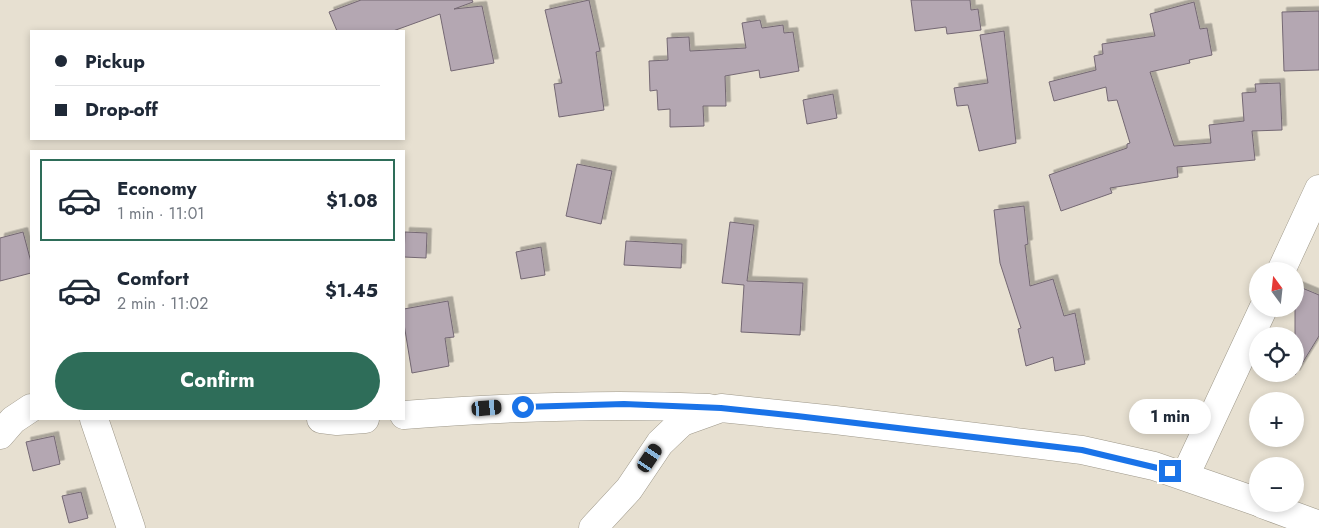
<!DOCTYPE html>
<html lang="en">
<head>
<meta charset="utf-8">
<style>
  body { margin:0; font-family:Jost,sans-serif; background:#f6f6f7; color:#1f2937; height:100vh; display:flex; flex-direction:column; font-size:19px; white-space:nowrap }
  * { box-sizing:border-box; margin:0 }
  p { font-size:16px; color:#747a83 }
  .icon { flex:none; width:28px; height:28px; fill:none; stroke:currentColor; stroke-width:2; stroke-linecap:round; stroke-linejoin:round }
  .map { position:relative; flex:1; overflow:hidden }
  .drawer { position:absolute; left:30px; top:150px; width:375px; height:270px; display:flex; flex-direction:column; background:#fff; border-radius:0px; box-shadow:0 2px 8px #0003 }
  .drawer>* { flex:none }
  .banner { position:absolute; left:30px; top:30px; width:375px; height:110px; border-radius:0px; box-shadow:0 2px 8px #0003; display:grid; align-content:center; height:110px; padding:0 25px; background:#fff }
  .needle { width:32px; rotate:345deg }
  .controls { position:absolute; left:1249px; top:262px; display:grid; gap:10px }
  .controls a { display:grid; place-items:center; width:55px; height:55px; border-radius:50%; background:#fff; box-shadow:0 2px 8px #0003; font-size:25px }
  .end { position:absolute; width:22px; height:22px; margin:-11px; border:6px solid #1a73e8; background:#fff; box-shadow:0 0 0 2px #fff }
  .from { border-radius:50% }
  .bubble { position:absolute; height:35px; border-radius:18px; background:#fff; box-shadow:0 2px 8px #0003; font-size:16px; font-weight:700; line-height:35px; text-align:center }
  .car { position:absolute; width:15px; height:30px; margin:-15px -8px; border-radius:6px; box-shadow:0 0 4px 1px #0007; background:linear-gradient(#222 24%,#8ab4d8 0 40%,#222 0 76%,#8ab4d8 0 86%,#222 0) }
  .banner b { display:flex; align-items:center; gap:18px; height:48px; font-size:19px }
  .banner b+b { border-top:1px solid #e0e1e3 }
  .banner i { width:12px; height:12px; background:#1f2937 }
  ul { padding:9px 0 0; list-style:none }
  li { display:flex; align-items:center; gap:15px; height:82px; margin:0 10px 8px; padding:0 15px; border:2px solid transparent; border-radius:0px }
  li div { flex:1 }
  li b { display:block; font-size:19px }
  li em { font-style:normal; font-weight:700 }
  li.current { border-color:#2e6d59 }
  li>.icon { width:45px; height:45px; stroke-width:1.5 }
  .action { display:flex; gap:10px; margin-top:auto; padding:10px 25px }
  .action a { flex:1; height:58px; border-radius:30px; background:#2e6d59; color:#fff; font-size:20px; font-weight:700; line-height:58px; text-align:center }
  .map>svg:first-child { display:block }
</style>
</head>
<body>
<div class="map">
<svg width="1319" height="528" viewBox="0 0 1319 528">
  <defs>
    <filter id="shadow"><feDropShadow dx="4.5" dy="-4.5" stdDeviation="0" flood-color="#0004"/></filter>
  </defs>
  <rect width="100%" height="100%" fill="#e7e0d1"/>
  <g fill="#b4a7b2" stroke="#746873" filter="url(#shadow)">
    <path d="M361 0H472L473 2 454 9 482 6 494 63 451 71 440 14 393 31H337L329 12Z"/>
    <path d="M589 0 600 51 596 52 604 110 559 117 554 84 562 83 545 10Z"/>
    <path d="M911 0H970L971 10 978 9 981 30 947 34 946 27 915 31Z"/>
    <path d="M1194 2 1200 29 1207 28 1212 55 1189 60 1190 63 1150 72 1174 146 1211 143 1209 125 1244 121 1242 93 1256 92 1255 84 1280 83 1282 130 1252 131 1255 160 1177 167 1178 177 1110 188 1112 193 1061 211 1049 175 1127 148V144L1130 143 1117 100 1108 101 1106 87 1054 101 1049 82 1096 70 1094 56 1103 54 1102 44 1155 36 1150 14Z"/>
    <path d="M1319 11V70L1284 71 1282 12Z"/>
    <path d="M760 20 762 28 783 25 784 33 793 32 799 71 760 78 759 70 725 76 726 106H703L704 126 670 127V109L658 110 657 90 650 91 649 61 668 60 667 38 689 37 690 51 746 48 742 23Z"/>
    <path d="M1004 31 1016 143 979 151 968 105 957 106 954 88 988 83 980 35Z"/>
    <path d="M833 94 837 118 807 124 803 100Z"/>
    <path d="M577 164 612 171 601 224 566 216Z"/>
    <path d="M1024 206 1028 244 1025 245 1030 286 1053 279 1064 316 1075 313 1085 364 1055 371 1053 357 1026 366 1018 329 1021 328 1000 263 994 210Z"/>
    <path d="M730 222 754 225 747 281 803 283 800 335 741 332 744 285 722 283Z"/>
    <path d="M23 232 31 262V273L0 281V238Z"/>
    <path d="M405 232 427 233 426 258 404 257Z"/>
    <path d="M626 241 682 244 681 268 624 265Z"/>
    <path d="M541 247 545 275 521 279 516 252Z"/>
    <path d="M1295 285 1319 295V336L1295 375Z"/>
    <path d="M448 301 454 337 445 338 449 366 412 373 404 324V309Z"/>
    <path d="M54 436 60 464 33 471 26 442Z"/>
    <path d="M81 492 88 518 69 523 62 496Z"/>
  </g>
  <g fill="none" stroke-linecap="round" stroke-linejoin="round">
    <defs>
      <g id="minor">
        <path d="M1281 271 1319 189"/>
        <path d="M404 415C507 407 606 403 709 408"/>
        <path d="M94 419 131 528"/>
        <path d="M321 419 337 421 365 419"/>
        <path d="M0 435 13 420 31 408"/>
        <path d="M1185 476 1263 309"/>
        <path d="M1262 504 1319 525"/>
        <path d="M593 528 629 489 660 443 682 422 721 408 835 420 1082 450 1154 466 1258 502"/>
      </g>
    </defs>
    <use href="#minor" stroke="#9e988a" stroke-width="29"/>
    <use href="#minor" stroke="#fff" stroke-width="28"/>
  </g>
  <g fill="none" stroke-linecap="round" stroke-linejoin="round">
    <path stroke="#1a73e8" stroke-width="6" d="M523 407 624 404 721 408 797 416 1082 450 1170 471"/>
  </g>
</svg>
<div class="controls">
<a><svg class="needle" viewBox="-14 -14 28 28"><path d="M0-13l5 13h-10z" fill="#e53935"/><path d="M0 13l5-13h-10z" fill="#747a83"/></svg></a>
<a><svg class="icon" aria-label="locate" viewBox="0 0 24 24"><circle cx="12" cy="12" r="6"/><path d="M12 2v4M12 18v4M2 12h4M18 12h4"/></svg></a>
<a>+</a>
<a>−</a>
</div>
<i class="end from" style="left:523px;top:407px"></i>
<i class="end" style="left:1170px;top:471px"></i>
<div class="bubble" style="left:1129px;top:399px;width:82px">1 min</div>
<i class="car" style="left:487px;top:408px;rotate:85deg"></i>
<i class="car" style="left:650px;top:458px;rotate:34deg"></i>
<div class="banner">
<b><i class="from"></i>Pickup</b>
<b><i></i>Drop-off</b>
</div>
<section class="drawer">
<ul>
<li class="current"><svg class="icon" aria-label="car" viewBox="0 0 24 24"><path d="M5 17H2v-5l4-1 3-4h7l3 4 3 1v5h-3M9 17h6M6 11h13"/><circle cx="7" cy="17" r="2"/><circle cx="17" cy="17" r="2"/></svg><div><b>Economy</b><p>1 min · 11:01</p></div><em>$1.08</em></li>
<li><svg class="icon" aria-label="car" viewBox="0 0 24 24"><path d="M5 17H2v-5l4-1 3-4h7l3 4 3 1v5h-3M9 17h6M6 11h13"/><circle cx="7" cy="17" r="2"/><circle cx="17" cy="17" r="2"/></svg><div><b>Comfort</b><p>2 min · 11:02</p></div><em>$1.45</em></li>
</ul>
<div class="action"><a>Confirm</a></div>
</section>
</div>
</body>
</html>
